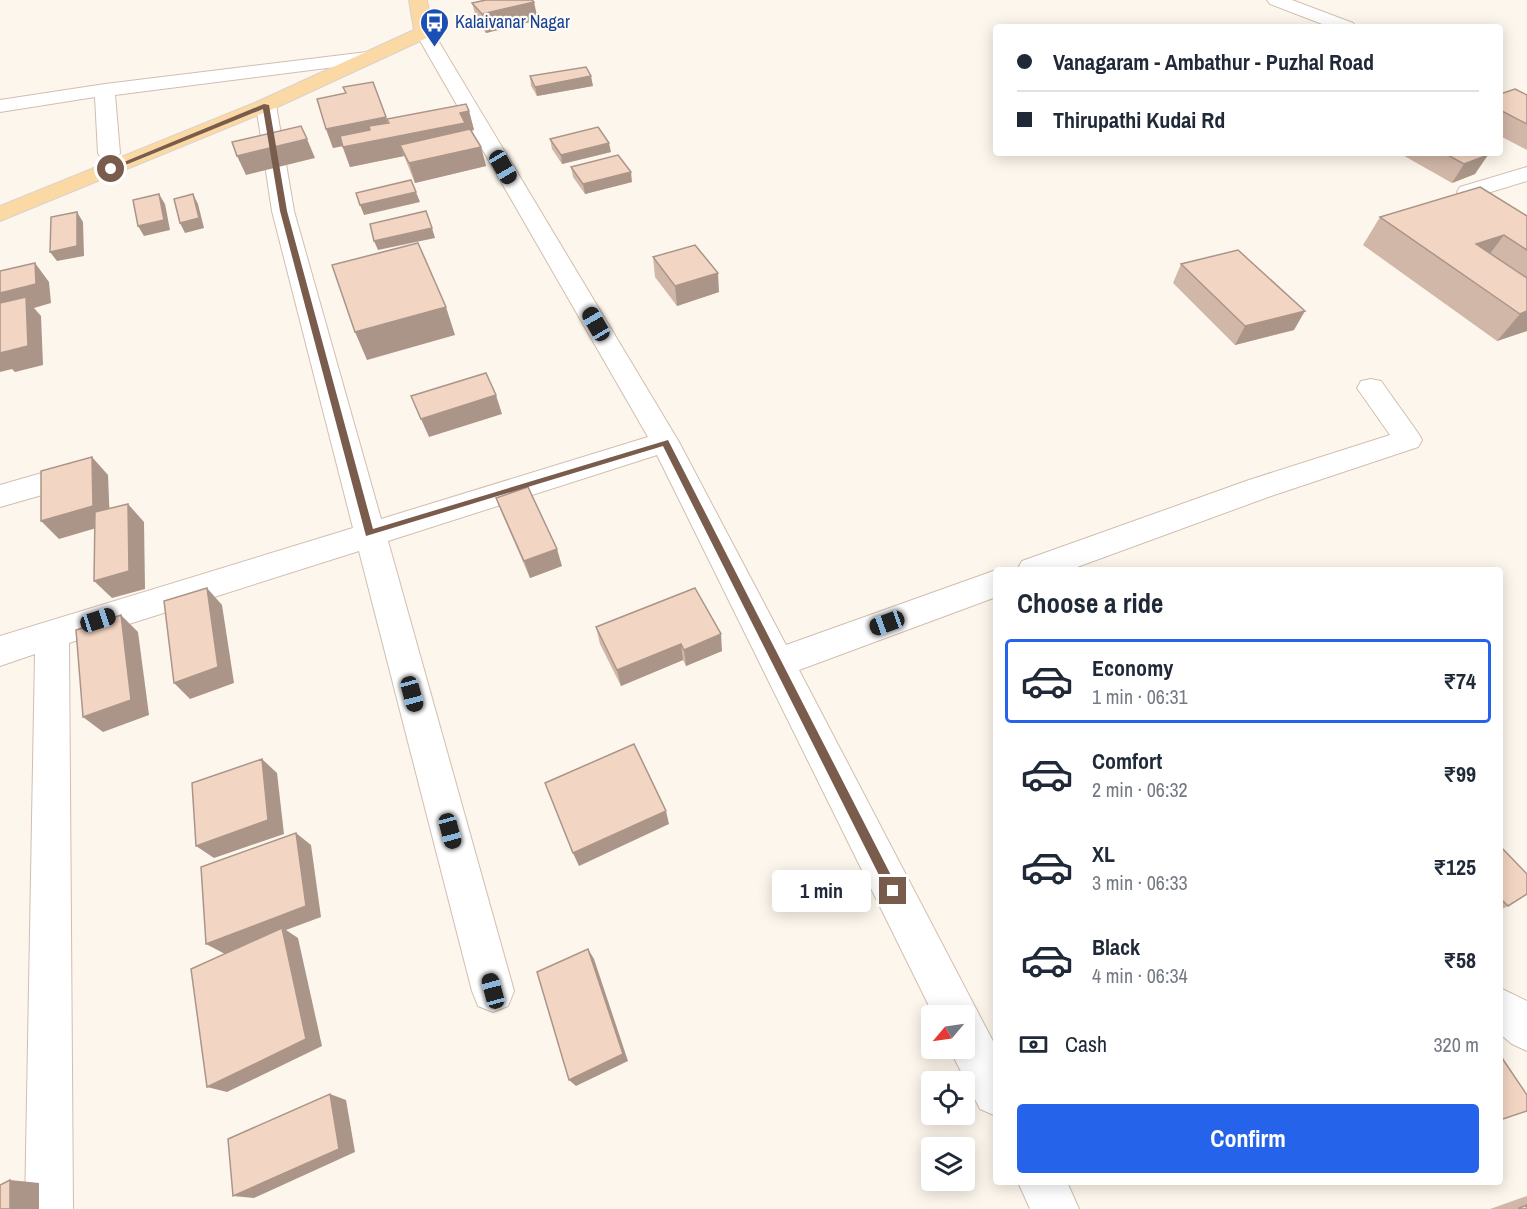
<!DOCTYPE html>
<html lang="en">
<head>
<meta charset="utf-8">
<style>
  body { margin:0; font-family:"Archivo Narrow",sans-serif; background:#f6f6f7; color:#1f2937; height:100vh; display:flex; flex-direction:column; font-size:22px; white-space:nowrap }
  * { box-sizing:border-box; margin:0 }
  p { font-size:20px; color:#747a83 }
  .icon { flex:none; width:33px; height:33px; fill:none; stroke:currentColor; stroke-width:2; stroke-linecap:round; stroke-linejoin:round }
  .map { position:relative; flex:1; overflow:hidden }
  .sheet { position:absolute; left:993px; top:567px; width:510px; height:618px; display:flex; flex-direction:column; background:#fff; border-radius:6px; box-shadow:0 3px 15px #0003 }
  .sheet>* { flex:none }
  .hud { position:absolute; left:993px; top:24px; width:510px; height:132px; border-radius:6px; box-shadow:0 3px 15px #0003; display:grid; align-content:center; height:132px; padding:0 24px; background:#fff }
  .needle { width:39px; rotate:241deg }
  .buttons { position:absolute; left:921px; top:1005px; display:grid; gap:12px }
  .buttons a { display:grid; place-items:center; width:54px; height:54px; border-radius:6px; background:#fff; box-shadow:0 3px 15px #0003; font-size:30px }
  .end { position:absolute; width:27px; height:27px; margin:-14px; border:8px solid #7a5c4d; background:#fff; box-shadow:0 0 0 3px #fff }
  .from { border-radius:50% }
  .bubble { position:absolute; height:42px; border-radius:6px; background:#fff; box-shadow:0 3px 15px #0003; font-size:20px; font-weight:700; line-height:42px; text-align:center }
  .car { position:absolute; width:18px; height:36px; margin:-18px -9px; border-radius:8px; box-shadow:0 0 4px 2px #0007; background:linear-gradient(#222 24%,#8ab4d8 0 40%,#222 0 76%,#8ab4d8 0 86%,#222 0) }
  .hud b { display:flex; align-items:center; gap:21px; height:57px; font-size:22px }
  .hud b+b { border-top:2px solid #e0e1e3 }
  .hud i { width:15px; height:15px; background:#1f2937 }
  ul { padding:0; list-style:none }
  li { display:flex; align-items:center; gap:18px; height:84px; margin:0 12px 9px; padding:0 12px; border:3px solid transparent; border-radius:6px }
  li div { flex:1 }
  li b { display:block; font-size:22px }
  li em { font-style:normal; font-weight:700 }
  li.current { border-color:#2563eb }
  li>.icon { width:54px; height:54px; stroke-width:1.5 }
  h2 { padding:0 24px; font-size:27px; line-height:72px }
  .pay { display:flex; align-items:center; gap:15px; height:66px; padding:0 24px; font-size:22px }
  .pay p { margin-inline-start:auto }
  .action { display:flex; gap:12px; margin-top:auto; padding:12px 24px }
  .action a { flex:1; height:69px; border-radius:6px; background:#2563eb; color:#fff; font-size:24px; font-weight:700; line-height:69px; text-align:center }
  .map>svg:first-child { display:block }
</style>
</head>
<body>
<div class="map">
<svg width="1527" height="1209" viewBox="0 0 1527 1209">
  <rect width="100%" height="100%" fill="#fdf6ec"/>
  <g fill="none" stroke-linecap="round" stroke-linejoin="round">
    <defs>
      <g id="minor">
        <path d="M1267 0H1292L1353 23 1356 27H1330L1270 4Z"/>
        <path d="M424 26 433 32 679 442 786 645 985 574 996 570V597L799 670 996 1047V1116L980 1109 949 1048H964V1016H934L657 455 388 541 514 991 508 1006 493 1012 478 1006 472 991 359 551 69 643 73 1209H25L35 654 0 666V636L353 528 272 211 256 105 259 101H273L276 105 294 211 381 519 648 437 415 32Z"/>
        <path d="M367 52 374 54 377 58 374 62 115 95 120 153 117 158H101L98 153 95 97 0 112V100L105 84Z"/>
        <path d="M1527 167V181L1468 199 1460 197 1457 192 1460 187Z"/>
        <path d="M1371 379 1381 381 1418 433 1422 440 1418 447 1271 496 1069 570H1017L1022 561 1249 480 1390 435 1357 388 1361 381Z"/>
        <path d="M66 466 77 469 81 477 77 485 0 507V485Z"/>
        <path d="M1500 988 1527 1001V1051L1512 1044 1500 1034Z"/>
        <path d="M1018 1182H1067L1079 1209H1030Z"/>
      </g>
      <path id="major" d="M409 0H427L433 32 431 36 273 109 0 221V206L259 101 414 30Z"/>
    </defs>
    <use href="#minor" stroke="#d1beb0" stroke-width="2"/>
    <use href="#major" stroke="#dad1cd" stroke-width="2"/>
    <use href="#minor" fill="#fff" fill-rule="evenodd"/>
    <use href="#major" fill="#fbd9a5" fill-rule="evenodd"/>
  </g>
  <g fill="#d1b7a8">
    <path d="M472 3 538 20 486 33 477 21Z"/>
    <path d="M530 76 593 86 537 96 531 86Z"/>
    <path d="M1500 94 1527 95V150L1500 136Z"/>
    <path d="M469 111 474 130 471 131 481 147 486 166 415 183 404 156 350 167 342 146 333 148 326 129 388 123Z"/>
    <path d="M550 139 611 152 562 164 552 149Z"/>
    <path d="M1399 153H1485L1475 174 1452 183Z"/>
    <path d="M571 167 632 182 585 194 573 177Z"/>
    <path d="M1527 216V331L1497 341 1363 245 1380 217Z"/>
    <path d="M653 257 719 292 677 306 655 277Z"/>
    <path d="M1181 264 1294 330 1235 345 1173 283Z"/>
    <path d="M496 498 562 566 530 578 503 516Z"/>
    <path d="M596 627 722 651 686 666 683 660 621 686 600 644Z"/>
    <path d="M1500 846 1508 906 1500 910Z"/>
    <path d="M1527 1196V1209H1490Z"/>
  </g>
  <g fill="#aa9588">
    <path d="M534 2 538 20 486 33 482 14Z"/>
    <path d="M591 76 593 86 537 96 535 87Z"/>
    <path d="M469 111 474 130 400 145 404 156 350 167 343 147Z"/>
    <path d="M386 117 392 136 333 148 326 129Z"/>
    <path d="M307 139 315 158 246 175 237 156Z"/>
    <path d="M609 143 611 152 562 164 561 155Z"/>
    <path d="M481 147 486 166 415 183 409 163Z"/>
    <path d="M1488 155 1475 174 1452 183 1464 164Z"/>
    <path d="M631 172 632 182 585 194 583 184Z"/>
    <path d="M416 192 420 202 364 215 360 205Z"/>
    <path d="M159 194 165 204 170 230 144 236 138 226Z"/>
    <path d="M193 194 198 204 204 228 185 233 180 223Z"/>
    <path d="M77 212 83 222 84 256 57 261 50 252Z"/>
    <path d="M432 228 435 238 378 250 374 241Z"/>
    <path d="M1504 235 1483 263 1476 244Z"/>
    <path d="M35 263 49 282 51 303 34 308 41 316 43 365 15 372 12 369 0 372V293Z"/>
    <path d="M718 273 719 292 677 306 675 286Z"/>
    <path d="M446 307 455 335 367 360 355 332Z"/>
    <path d="M1305 311 1294 330 1235 345 1245 326Z"/>
    <path d="M1527 311V331L1497 341 1520 314Z"/>
    <path d="M496 395 502 414 429 437 421 419Z"/>
    <path d="M92 457 108 475 110 524 59 539 41 521Z"/>
    <path d="M128 504 144 522 145 589 112 598 94 581Z"/>
    <path d="M557 549 562 566 530 578 524 561Z"/>
    <path d="M207 588 222 605 234 683 190 699 174 683Z"/>
    <path d="M121 615 138 632 149 715 103 732 83 717Z"/>
    <path d="M721 634 722 651 686 666 684 650Z"/>
    <path d="M681 644 683 660 621 686 617 670Z"/>
    <path d="M262 759 277 773 284 834 214 858 196 846Z"/>
    <path d="M666 811 669 824 579 866 573 853Z"/>
    <path d="M296 833 311 845 321 917 286 930 298 938 322 1046 227 1092 207 1087 225 954 206 944Z"/>
    <path d="M588 949 594 959 628 1061 576 1086 569 1080Z"/>
    <path d="M330 1094 346 1100 355 1152 254 1198 233 1196Z"/>
    <path d="M10 1180 39 1183V1209H10Z"/>
  </g>
  <g fill="#f3d5c3" stroke="#aa9588" stroke-width="1.5">
    <path d="M486 0H532L534 2 482 14 472 3Z"/>
    <path d="M586 67 591 76 535 87 530 76Z"/>
    <path d="M373 82 386 117 326 129 317 99 346 93 343 87Z"/>
    <path d="M1515 89 1527 95V124L1500 110V94Z"/>
    <path d="M466 104 469 111 460 113 465 123 343 147 340 136 370 130 369 126 389 123 387 119Z"/>
    <path d="M301 126 307 139 237 156 232 142Z"/>
    <path d="M598 127 609 143 561 155 550 139Z"/>
    <path d="M470 129 481 147 409 163 400 145Z"/>
    <path d="M1444 153H1485L1488 155 1464 164Z"/>
    <path d="M618 155 631 172 583 184 571 167Z"/>
    <path d="M411 180 416 192 360 205 356 193Z"/>
    <path d="M1480 187 1527 216V250L1504 235 1476 244 1527 278V311L1520 314 1380 217Z"/>
    <path d="M159 194 164 220 138 226 133 200Z"/>
    <path d="M193 194 199 218 180 223 174 199Z"/>
    <path d="M426 211 432 228 374 241 370 224Z"/>
    <path d="M77 212V246L50 252 51 217Z"/>
    <path d="M418 243 446 307 355 332 332 265Z"/>
    <path d="M695 245 718 273 675 286 653 257Z"/>
    <path d="M1238 250 1305 311 1245 326 1181 264Z"/>
    <path d="M35 263 36 284 0 293V271Z"/>
    <path d="M26 297 28 346 0 353V303Z"/>
    <path d="M486 373 496 395 421 419 411 396Z"/>
    <path d="M92 457 93 506 41 521V471Z"/>
    <path d="M528 487 557 549 524 561 496 498Z"/>
    <path d="M128 504 129 571 94 581 95 512Z"/>
    <path d="M207 588 218 667 174 683 164 601Z"/>
    <path d="M695 588 721 634 684 650 681 644 617 670 596 627Z"/>
    <path d="M121 615 131 700 83 717 76 630Z"/>
    <path d="M634 744 666 811 573 853 545 783Z"/>
    <path d="M262 759 268 820 196 846 192 783Z"/>
    <path d="M296 833 306 906 206 944 201 867Z"/>
    <path d="M1500 846 1527 874V894L1508 906 1500 898Z"/>
    <path d="M282 928 306 1039 207 1087 191 969Z"/>
    <path d="M588 949 623 1054 569 1080 537 972Z"/>
    <path d="M1500 1055 1527 1095V1111L1500 1120Z"/>
    <path d="M330 1094 339 1149 233 1196 228 1139Z"/>
    <path d="M10 1180V1209H0V1185Z"/>
    <path d="M1527 1205V1209H1519V1208Z"/>
  </g>
  <path fill="#7a5c4d" d="M264 104 269 105 287 211 373 529 668 440 897 887V895H889L663 446 366 536 280 211 263 109 113 170 107 169Z"/>
  <defs>
    <symbol id="bus-pin" viewBox="-11 -11 22 30"><path d="M0 17L-7.5 6A9.5 9.5 0 1 1 7.5 6Z" fill="#1a4fb4" stroke="#fffaf3"/><path d="M-5-6H5V4H4V6H2V4H-2V6H-4V4H-5ZM-3.5-4V0h7V-4ZM-3.5 1.2v1.5H-2V1.2ZM2 1.2v1.5H3.5V1.2Z" fill="#fff"/></symbol>
  </defs>
  <g fill-rule="evenodd">
    <use href="#bus-pin" x="418" y="6" width="33" height="45"/>
  </g>
  <g text-anchor="middle" stroke-width="4.5" stroke-linejoin="round" paint-order="stroke">
    <g font-size="18" fill="#164399" stroke="#fffaf3" text-anchor="start">
      <text x="455" y="28">Kalaivanar Nagar</text>
    </g>
  </g>
</svg>
<div class="buttons">
<a><svg class="needle" viewBox="-14 -14 28 28"><path d="M0-13l5 13h-10z" fill="#e53935"/><path d="M0 13l5-13h-10z" fill="#747a83"/></svg></a>
<a><svg class="icon" aria-label="locate" viewBox="0 0 24 24"><circle cx="12" cy="12" r="6"/><path d="M12 2v4M12 18v4M2 12h4M18 12h4"/></svg></a>
<a><svg class="icon" aria-label="layers" viewBox="0 0 24 24"><path d="M12 4l9 5-9 5-9-5zM3 14l9 5 9-5"/></svg></a>
</div>
<i class="end from" style="left:111px;top:169px"></i>
<i class="end" style="left:893px;top:891px"></i>
<div class="bubble" style="left:772px;top:870px;width:99px">1 min</div>
<i class="car" style="left:503px;top:167px;rotate:150deg"></i>
<i class="car" style="left:596px;top:324px;rotate:330deg"></i>
<i class="car" style="left:98px;top:620px;rotate:72deg"></i>
<i class="car" style="left:887px;top:623px;rotate:250deg"></i>
<i class="car" style="left:412px;top:694px;rotate:165deg"></i>
<i class="car" style="left:450px;top:831px;rotate:165deg"></i>
<i class="car" style="left:493px;top:991px;rotate:345deg"></i>
<div class="hud">
<b><i class="from"></i>Vanagaram - Ambathur - Puzhal Road</b>
<b><i></i>Thirupathi Kudai Rd</b>
</div>
<section class="sheet">
<h2>Choose a ride</h2>
<ul>
<li class="current"><svg class="icon" aria-label="car" viewBox="0 0 24 24"><path d="M5 17H2v-5l4-1 3-4h7l3 4 3 1v5h-3M9 17h6M6 11h13"/><circle cx="7" cy="17" r="2"/><circle cx="17" cy="17" r="2"/></svg><div><b>Economy</b><p>1 min · 06:31</p></div><em>₹74</em></li>
<li><svg class="icon" aria-label="car" viewBox="0 0 24 24"><path d="M5 17H2v-5l4-1 3-4h7l3 4 3 1v5h-3M9 17h6M6 11h13"/><circle cx="7" cy="17" r="2"/><circle cx="17" cy="17" r="2"/></svg><div><b>Comfort</b><p>2 min · 06:32</p></div><em>₹99</em></li>
<li><svg class="icon" aria-label="car" viewBox="0 0 24 24"><path d="M5 17H2v-5l4-1 3-4h7l3 4 3 1v5h-3M9 17h6M6 11h13"/><circle cx="7" cy="17" r="2"/><circle cx="17" cy="17" r="2"/></svg><div><b>XL</b><p>3 min · 06:33</p></div><em>₹125</em></li>
<li><svg class="icon" aria-label="car" viewBox="0 0 24 24"><path d="M5 17H2v-5l4-1 3-4h7l3 4 3 1v5h-3M9 17h6M6 11h13"/><circle cx="7" cy="17" r="2"/><circle cx="17" cy="17" r="2"/></svg><div><b>Black</b><p>4 min · 06:34</p></div><em>₹58</em></li>
</ul>
<div class="pay"><svg class="icon" aria-label="cash" viewBox="0 0 24 24"><path d="M3 7h18v10H3z"/><circle cx="12" cy="12" r="2"/></svg>Cash<p>320 m</p></div>
<div class="action"><a>Confirm</a></div>
</section>
</div>
</body>
</html>
